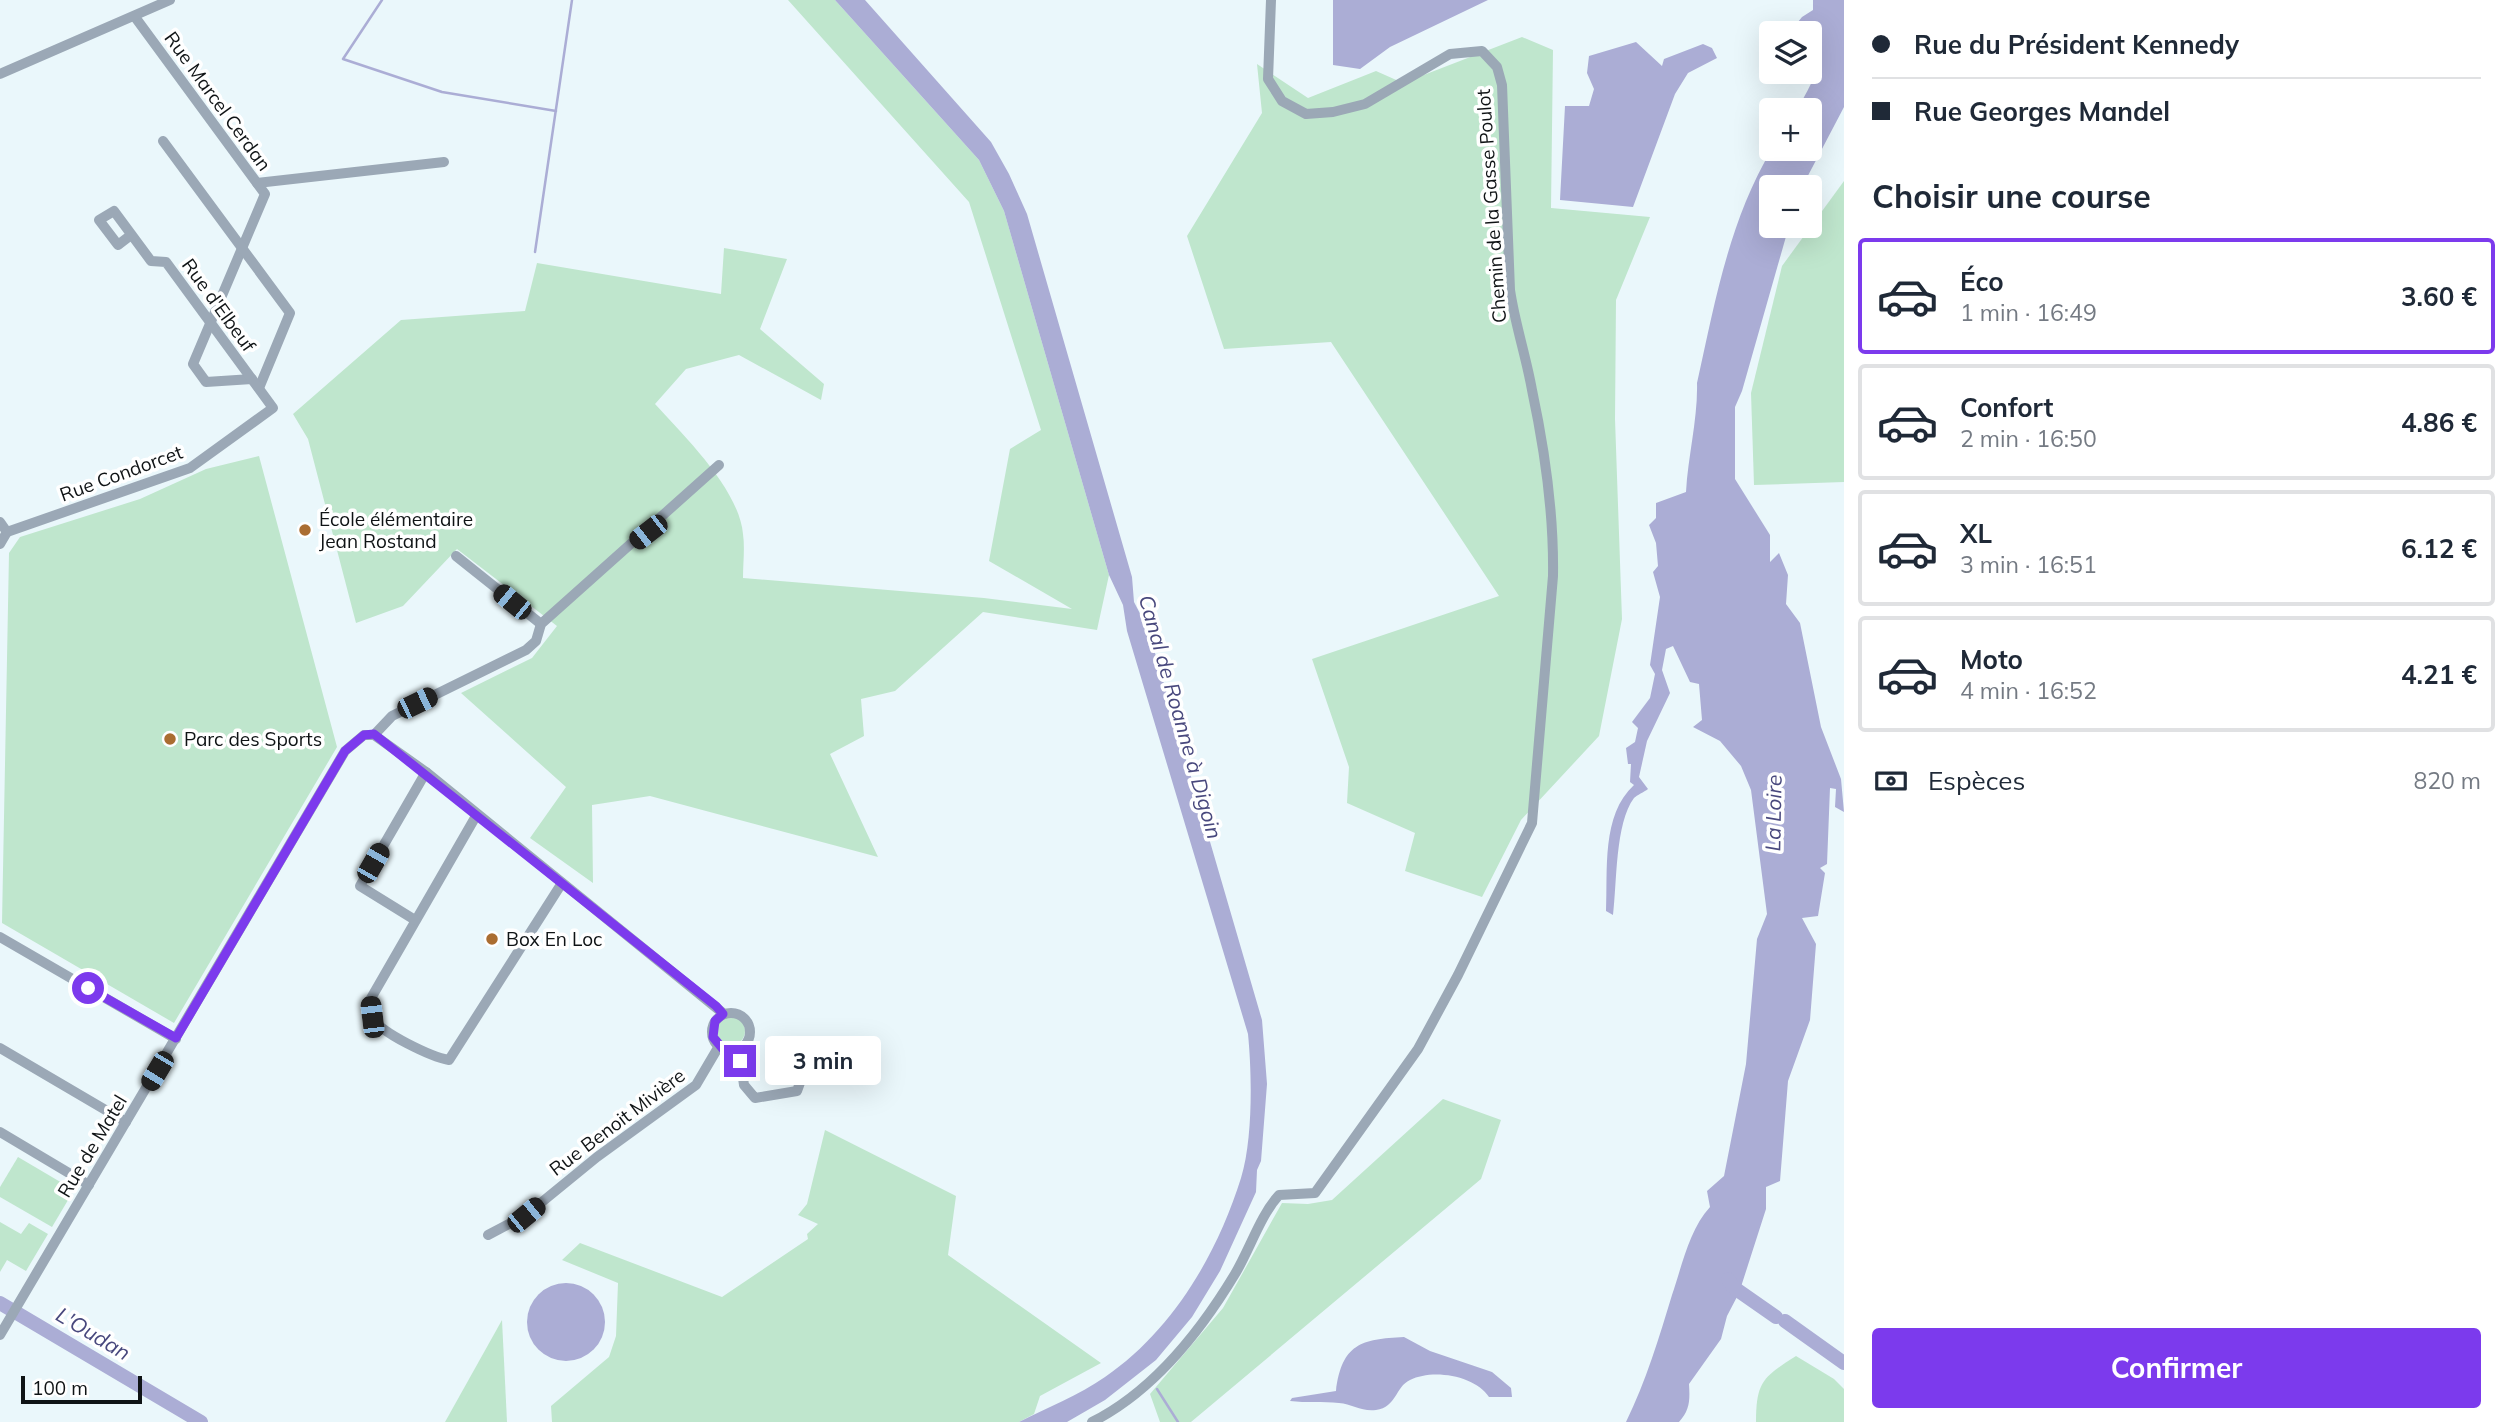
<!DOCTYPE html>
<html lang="fr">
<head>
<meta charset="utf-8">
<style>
  body { margin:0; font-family:Mulish,sans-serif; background:#f6f6f7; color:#1f2937; height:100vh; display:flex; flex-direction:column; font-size:26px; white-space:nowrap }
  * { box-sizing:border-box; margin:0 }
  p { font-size:23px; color:#747a83 }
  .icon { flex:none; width:38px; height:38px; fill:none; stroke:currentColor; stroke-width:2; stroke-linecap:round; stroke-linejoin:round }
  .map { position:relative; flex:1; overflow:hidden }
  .panel { display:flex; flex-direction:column; background:#fff; width:665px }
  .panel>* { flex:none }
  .banner { display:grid; align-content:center; height:154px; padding:0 28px; background:#fff }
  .tools { position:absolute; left:1759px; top:21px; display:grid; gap:14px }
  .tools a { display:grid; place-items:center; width:63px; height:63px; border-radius:7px; background:#fff; box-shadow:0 7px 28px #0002; font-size:35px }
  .scale { position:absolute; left:21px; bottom:18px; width:121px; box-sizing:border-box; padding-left:7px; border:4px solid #0f1315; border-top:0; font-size:19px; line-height:24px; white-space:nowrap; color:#0f1315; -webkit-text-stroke:5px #fff; paint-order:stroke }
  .end { position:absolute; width:32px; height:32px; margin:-16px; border:9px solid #7c3aed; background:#fff; box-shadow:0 0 0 4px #fff }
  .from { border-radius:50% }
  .bubble { position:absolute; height:49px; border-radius:7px; background:#fff; box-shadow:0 7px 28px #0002; font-size:23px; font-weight:700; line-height:49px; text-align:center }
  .car { position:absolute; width:21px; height:42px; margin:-21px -10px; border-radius:9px; box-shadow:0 0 5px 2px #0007; background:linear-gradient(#222 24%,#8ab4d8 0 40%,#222 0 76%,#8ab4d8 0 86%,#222 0) }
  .banner b { display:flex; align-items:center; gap:24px; height:66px; font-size:26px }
  .banner b+b { border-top:2px solid #e0e1e3 }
  .banner i { width:18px; height:18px; background:#1f2937 }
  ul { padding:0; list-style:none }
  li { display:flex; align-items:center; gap:21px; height:116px; margin:0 14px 10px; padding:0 14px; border:4px solid #e0e1e3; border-radius:7px }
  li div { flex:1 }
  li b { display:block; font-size:26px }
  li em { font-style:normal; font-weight:700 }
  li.selected { border-color:#7c3aed }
  li>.icon { width:63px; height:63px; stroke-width:1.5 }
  h2 { padding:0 28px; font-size:32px; line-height:84px }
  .pay { display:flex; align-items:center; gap:18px; height:77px; padding:0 28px; font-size:26px }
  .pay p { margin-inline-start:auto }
  .action { display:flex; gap:14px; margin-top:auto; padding:14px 28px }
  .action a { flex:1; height:80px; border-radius:7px; background:#7c3aed; color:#fff; font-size:28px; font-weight:700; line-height:80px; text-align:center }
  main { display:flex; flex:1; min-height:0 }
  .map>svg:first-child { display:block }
</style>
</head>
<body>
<main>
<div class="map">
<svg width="1844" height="1422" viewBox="0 0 1844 1422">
  <rect width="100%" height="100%" fill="#eaf7fb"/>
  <g fill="#bfe6cd">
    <path d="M788 0H835L979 160 1004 211 1109 575 1097 630 983 612 895 691 861 699 864 736 830 754 878 857 650 796 592 805 593 883 530 838 566 787 461 693 532 658 557 626 457 549 403 606 356 623 308 439 293 414 401 320 525 311 537 263 721 294 724 248 787 259 760 329 824 384 821 400 739 355 686 369 655 404C684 436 739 489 743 534 745 548 743 563 743 578L984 598 1072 609 989 561 1010 449 1041 430 969 202Z"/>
    <path d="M1522 37 1553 50 1551 208 1650 217 1616 300 1615 419 1622 619 1599 736 1521 820 1482 897 1405 871 1415 833 1347 803 1349 767 1312 659 1499 596 1331 342 1224 349 1187 236 1262 113 1257 64 1308 98 1376 71 1403 83Z"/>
    <path d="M1844 181V482L1754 485 1751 393 1782 266Z"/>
    <path d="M259 456 337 747 174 1023 2 923 9 553 20 537 140 499 206 469Z"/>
    <circle cx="731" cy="1031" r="14"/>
    <path d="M1443 1099 1501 1120 1481 1179 1191 1422H1160L1150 1394 1223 1308 1282 1203 1308 1204 1332 1200Z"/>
    <path d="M825 1130 956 1196 948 1255 1101 1363 1040 1396 1034 1414 1019 1422H552L551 1406 609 1357 616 1336 618 1283 562 1260 580 1243 722 1297 808 1239 807 1234 818 1224 798 1215 807 1204Z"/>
    <path d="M18 1157 74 1190 52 1227 0 1197V1187Z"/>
    <path d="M0 1222 21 1234 29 1223 48 1234 26 1271 7 1260 0 1272Z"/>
    <path d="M502 1320 507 1422H445Z"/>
    <path d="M1796 1356 1834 1379 1844 1389V1422H1756C1756 1382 1763 1377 1796 1356Z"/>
  </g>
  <g fill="#abadd5">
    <path d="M835 0H865L991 142 1009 174 1027 214 1132 577 1134 602 1148 629 1262 1020 1267 1084 1261 1161 1257 1170 1256 1192 1220 1271 1192 1317 1156 1360 1105 1400 1067 1422H1019C1047 1408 1079 1395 1105 1377 1172 1331 1217 1255 1241 1178 1253 1139 1252 1074 1248 1034L1127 631 1123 605 1109 575 1004 211 979 160Z"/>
    <path d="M1333 0H1488L1390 47 1360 69 1333 65Z"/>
    <path d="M1813 0H1844V107L1802 187H1771V226H1789L1742 391 1735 407V479L1770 535V562L1779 553 1788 575 1786 604 1800 623 1821 727 1841 779 1844 812 1835 807 1836 789 1830 788 1827 864 1820 868 1825 873 1818 916 1802 918 1816 944 1810 1020 1788 1081 1780 1181 1766 1187V1209L1739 1293 1727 1316 1721 1339 1689 1384C1690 1400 1690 1410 1679 1422H1626C1646 1381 1659 1338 1672 1295 1682 1266 1689 1230 1710 1207L1707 1191 1724 1176 1746 1064 1757 939 1767 914 1751 790 1741 766 1720 741 1693 727 1702 720 1699 684 1690 682 1673 646 1666 649 1662 670 1670 693 1647 741 1639 777 1648 789C1644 792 1637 795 1634 798 1615 823 1617 884 1613 915L1606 911C1608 871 1601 815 1634 785L1630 782 1631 764H1628L1626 748 1635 742 1638 728 1632 722 1650 698 1655 674 1650 665 1660 597 1653 572 1658 566 1656 543 1649 525 1656 518V503L1686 492C1688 456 1698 418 1697 383 1715 302 1729 221 1772 149H1810V110H1796C1809 90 1820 71 1816 47L1810 46V33H1789L1802 17 1813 10Z"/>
    <path d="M1636 42 1662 66 1664 59 1703 44 1712 48 1717 58 1688 73 1675 94 1633 207 1560 200 1565 106H1589L1594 89 1587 73 1589 56Z"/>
    <circle cx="566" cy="1322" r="39"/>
    <path d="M1404 1337 1430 1351 1492 1372 1511 1388 1512 1397H1489C1476 1376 1433 1368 1410 1380 1395 1387 1397 1407 1376 1410 1362 1412 1352 1404 1339 1403 1323 1401 1306 1403 1290 1401L1292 1398 1336 1391C1342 1344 1361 1339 1404 1337Z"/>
  </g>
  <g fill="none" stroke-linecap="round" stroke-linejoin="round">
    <g stroke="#abadd5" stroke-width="2.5">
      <path d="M382 0 343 59 442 92 556 111"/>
      <path d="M535 252 572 0"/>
      <path d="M1157 1389 1178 1422"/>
    </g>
    <g stroke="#abadd5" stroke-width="14">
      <path d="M1728 1279 1733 1287 1776 1317"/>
      <path d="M0 1303 201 1422"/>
      <path d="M1785 1321 1844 1363"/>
    </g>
    <g stroke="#9ba8b6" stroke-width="10">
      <path d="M135 17 265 194 193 364 206 382 252 379"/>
      <path d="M0 74 170 0"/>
      <path d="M163 141 290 313 259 388"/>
      <path d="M257 183 444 162"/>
      <path d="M0 522 7 532 0 544"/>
      <path d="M7 532 190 468 273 408 166 262 151 261 114 211 99 220 118 245 131 235"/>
      <path d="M456 556 541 624"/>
      <path d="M374 735 426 772 724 1014"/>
      <path d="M374 735 392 716 526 650 536 641 541 624 719 465"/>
      <path d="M476 816 370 1000C371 1005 370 1012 372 1017 380 1033 432 1057 449 1060L562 883"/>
      <path d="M415 920 360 886 426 772"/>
      <path d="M0 937 176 1039"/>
      <circle cx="731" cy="1032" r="19"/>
      <path d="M0 1048 126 1122"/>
      <path d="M739 1049 744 1085 755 1098 797 1091 805 1069"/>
      <path d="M0 1132 89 1185"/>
      <path d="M488 1235 526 1215 597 1157 696 1085 719 1046"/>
      <path d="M0 1335 345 751 364 735H374"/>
      <path d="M1092 1422C1154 1391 1200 1332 1235 1274 1250 1249 1260 1216 1279 1195L1315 1193 1418 1049 1458 975 1532 823 1553 576C1554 513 1545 451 1532 390 1526 356 1515 324 1510 290L1502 85 1497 67 1482 51 1450 54 1365 104 1333 112 1306 114 1282 101 1268 79 1271 0"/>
    </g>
  </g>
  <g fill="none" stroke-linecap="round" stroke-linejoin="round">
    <path stroke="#7c3aed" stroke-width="9" d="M88 988 176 1038 345 751 364 735 374 734 716 1006 723 1014 715 1021 713 1037 723 1049H739L740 1061"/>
  </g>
  <g fill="#aa6d31" stroke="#fff" stroke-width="2.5">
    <circle cx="305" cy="530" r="7"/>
    <circle cx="170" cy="739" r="7"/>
    <circle cx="492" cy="939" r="7"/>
  </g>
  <g text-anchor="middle" stroke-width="7" stroke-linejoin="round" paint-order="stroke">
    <g font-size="19" fill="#0f1315" stroke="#fff">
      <text transform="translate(218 101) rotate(54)" y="7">Rue Marcel Cerdan</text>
      <text transform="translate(1491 206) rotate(-94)" y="7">Chemin de la Gasse Poulot</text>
      <text transform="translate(219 305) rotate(54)" y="7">Rue d'Elbeuf</text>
      <text transform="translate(121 473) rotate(-20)" y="7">Rue Condorcet</text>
      <text transform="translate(617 1122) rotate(-37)" y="7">Rue Benoit Mivière</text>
      <text transform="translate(92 1146) rotate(-59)" y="7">Rue de Matel</text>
    </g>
    <g font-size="19" fill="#0f1315" stroke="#fff" text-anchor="start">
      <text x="319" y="526">École élémentaire<tspan x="319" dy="22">Jean Rostand</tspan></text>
      <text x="184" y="746">Parc des Sports</text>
      <text x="506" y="946">Box En Loc</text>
    </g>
    <g font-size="21" font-style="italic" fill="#48487d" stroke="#fff">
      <text transform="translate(1180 717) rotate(74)" y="7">Canal de Roanne à Digoin</text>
      <text transform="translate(1774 813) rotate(-89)" y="7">La Loire</text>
      <text transform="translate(93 1334) rotate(31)" y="7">L'Oudan</text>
    </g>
  </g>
</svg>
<div class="tools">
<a><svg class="icon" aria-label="layers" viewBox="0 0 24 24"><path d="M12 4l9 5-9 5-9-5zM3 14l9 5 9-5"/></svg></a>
<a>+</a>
<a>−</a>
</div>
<div class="scale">100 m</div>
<i class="end from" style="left:88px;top:988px"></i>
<i class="end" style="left:740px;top:1061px"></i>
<div class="bubble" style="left:765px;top:1036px;width:116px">3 min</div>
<i class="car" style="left:648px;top:532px;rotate:232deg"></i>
<i class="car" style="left:512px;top:602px;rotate:309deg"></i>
<i class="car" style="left:417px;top:703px;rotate:64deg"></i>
<i class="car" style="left:373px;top:863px;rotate:30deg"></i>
<i class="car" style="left:372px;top:1017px;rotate:353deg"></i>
<i class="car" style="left:157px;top:1071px;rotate:211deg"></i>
<i class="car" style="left:526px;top:1215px;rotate:51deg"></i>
</div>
<section class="panel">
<div class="banner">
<b><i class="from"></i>Rue du Président Kennedy</b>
<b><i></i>Rue Georges Mandel</b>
</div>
<h2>Choisir une course</h2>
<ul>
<li class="selected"><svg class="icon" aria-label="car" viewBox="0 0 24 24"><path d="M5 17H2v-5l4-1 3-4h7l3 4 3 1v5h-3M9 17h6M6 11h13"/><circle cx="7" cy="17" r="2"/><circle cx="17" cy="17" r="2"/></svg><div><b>Éco</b><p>1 min · 16:49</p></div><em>3.60 €</em></li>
<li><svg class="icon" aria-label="car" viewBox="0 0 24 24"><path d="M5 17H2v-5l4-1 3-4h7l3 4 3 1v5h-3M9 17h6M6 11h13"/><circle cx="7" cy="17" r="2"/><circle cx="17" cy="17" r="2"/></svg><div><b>Confort</b><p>2 min · 16:50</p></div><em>4.86 €</em></li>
<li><svg class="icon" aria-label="car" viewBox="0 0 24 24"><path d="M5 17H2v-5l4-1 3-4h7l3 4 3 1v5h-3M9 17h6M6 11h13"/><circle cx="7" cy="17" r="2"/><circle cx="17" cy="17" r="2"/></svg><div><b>XL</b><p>3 min · 16:51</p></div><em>6.12 €</em></li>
<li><svg class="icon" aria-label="car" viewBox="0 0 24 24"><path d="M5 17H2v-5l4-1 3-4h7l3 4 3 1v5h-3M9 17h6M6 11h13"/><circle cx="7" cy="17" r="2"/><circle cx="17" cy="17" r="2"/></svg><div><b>Moto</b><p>4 min · 16:52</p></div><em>4.21 €</em></li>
</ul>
<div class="pay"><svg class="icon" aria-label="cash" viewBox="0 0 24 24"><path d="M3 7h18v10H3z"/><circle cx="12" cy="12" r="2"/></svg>Espèces<p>820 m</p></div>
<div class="action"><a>Confirmer</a></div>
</section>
</main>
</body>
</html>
